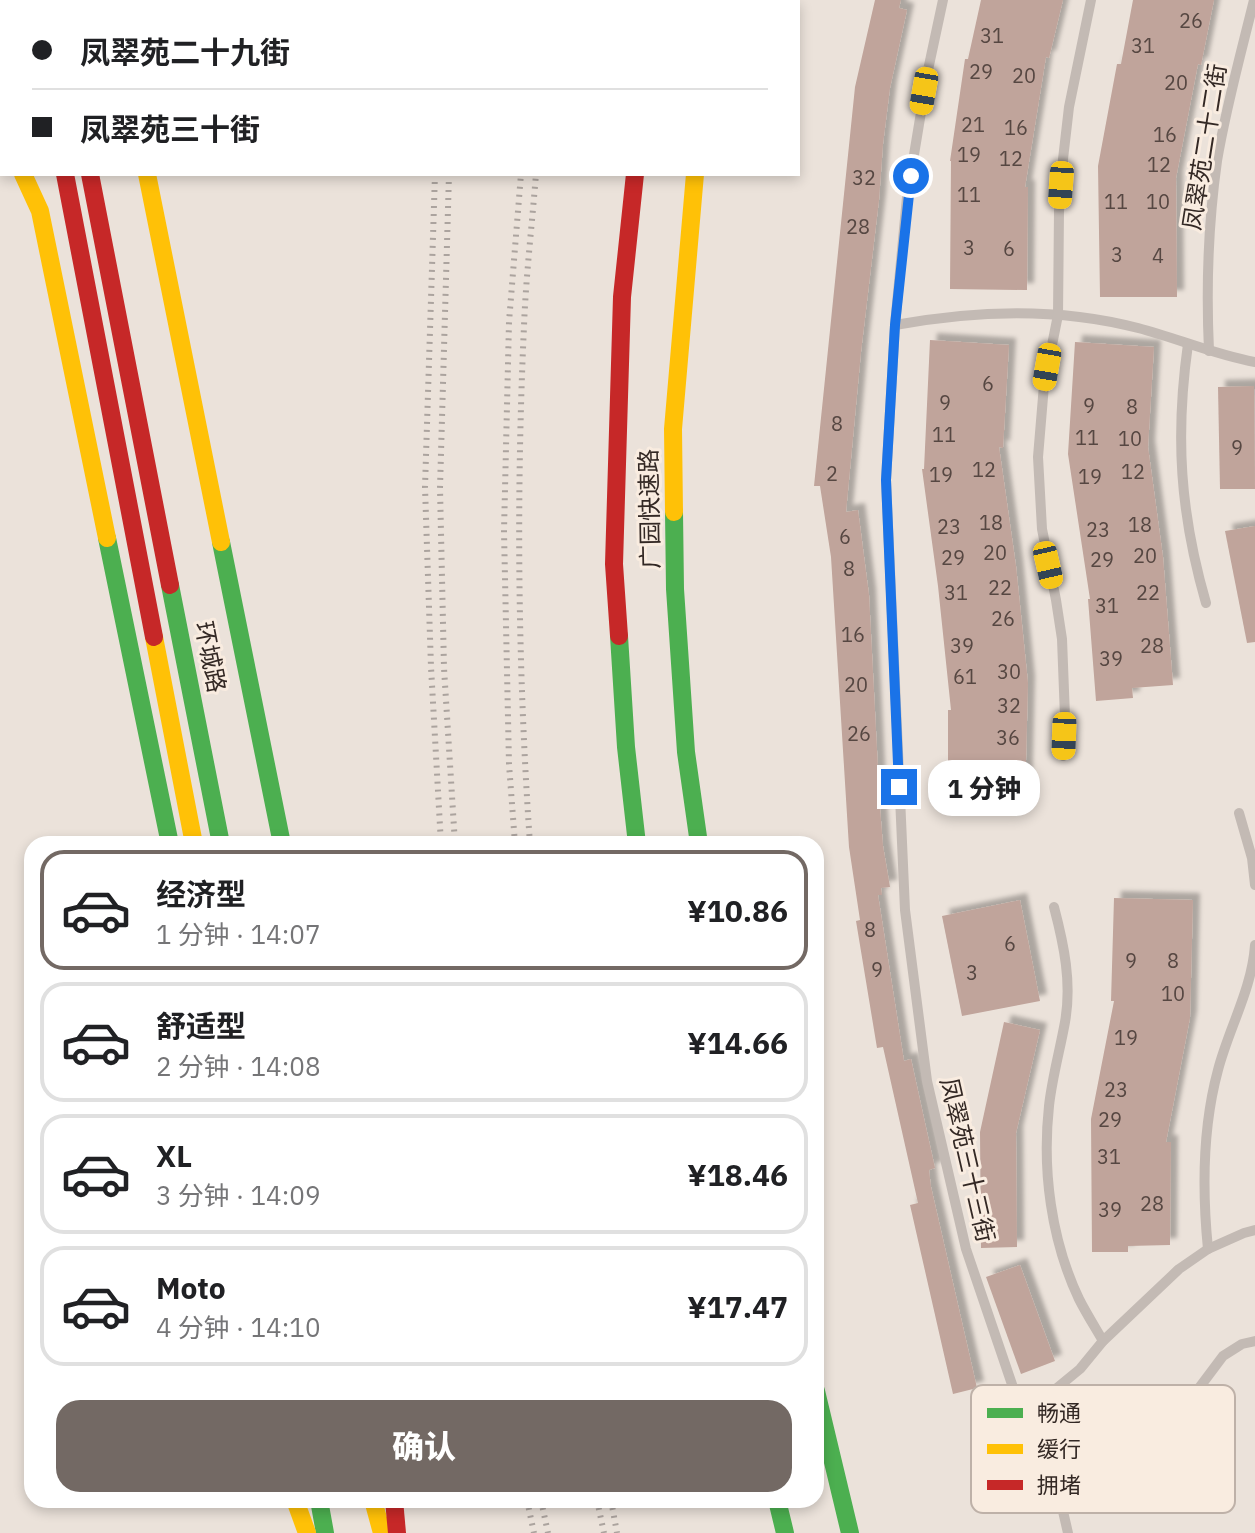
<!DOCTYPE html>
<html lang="zh">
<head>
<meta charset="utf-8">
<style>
  body { margin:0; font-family:"IBM Plex Sans","Noto Sans SC",sans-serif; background:#f2f2f2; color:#202124; height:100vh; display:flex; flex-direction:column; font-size:30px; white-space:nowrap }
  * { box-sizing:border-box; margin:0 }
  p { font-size:26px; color:#757577 }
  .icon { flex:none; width:44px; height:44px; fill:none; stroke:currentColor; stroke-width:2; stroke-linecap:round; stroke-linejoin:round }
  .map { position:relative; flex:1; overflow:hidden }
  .details { position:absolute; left:24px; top:836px; width:800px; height:672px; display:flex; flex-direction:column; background:#fff; border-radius:24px; box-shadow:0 4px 12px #0003 }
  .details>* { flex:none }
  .guide { position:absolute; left:0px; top:0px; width:800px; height:176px; box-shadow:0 4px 12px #0003; display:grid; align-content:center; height:176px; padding:0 32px; background:#fff }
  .end { position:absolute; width:36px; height:36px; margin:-18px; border:10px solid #1a73e8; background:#fff; box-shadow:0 0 0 4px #fff }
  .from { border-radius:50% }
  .bubble { position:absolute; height:56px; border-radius:24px; background:#fff; box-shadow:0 4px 12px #0003; font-size:26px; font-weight:800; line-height:56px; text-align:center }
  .car { position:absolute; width:24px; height:48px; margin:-24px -12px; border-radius:10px; box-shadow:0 0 6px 2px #0007; background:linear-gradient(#f5c518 24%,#345 0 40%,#f5c518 0 76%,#345 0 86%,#f5c518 0) }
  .guide b { display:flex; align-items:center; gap:28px; height:76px; font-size:30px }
  .guide b+b { border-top:2px solid #e0e0e0 }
  .guide i { width:20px; height:20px; background:#202124 }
  ul { padding:14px 0 0; list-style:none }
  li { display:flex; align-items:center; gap:24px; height:120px; margin:0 16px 12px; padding:0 16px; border:4px solid #e0e0e0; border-radius:24px }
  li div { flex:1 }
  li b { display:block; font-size:30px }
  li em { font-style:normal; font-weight:800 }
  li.on { border-color:#736964 }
  li>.icon { width:72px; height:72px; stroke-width:1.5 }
  .action { display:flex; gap:16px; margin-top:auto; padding:16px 32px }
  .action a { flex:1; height:92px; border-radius:24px; background:#736964; color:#fff; font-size:32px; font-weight:800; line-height:92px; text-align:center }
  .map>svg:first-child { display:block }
</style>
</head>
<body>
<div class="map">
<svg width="1255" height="1533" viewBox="0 0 1255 1533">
  <defs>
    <filter id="shadow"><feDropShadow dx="7" dy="-7" stdDeviation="2" flood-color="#0004"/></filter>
  </defs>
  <rect width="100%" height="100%" fill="#ebe2da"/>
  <g fill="#c0a49b" filter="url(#shadow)">
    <path d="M875 0H901L899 8 907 10 890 88 883 144 879 200 861 352 846 512 858 510 869 595 880 808 883 846 890 887 881 888 882 895H878L904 1061 911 1059 925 1123 935 1168 929 1170 931 1187 977 1388 953 1394 910 1205 918 1203 883 1047 877 1048 856 921 860 920 849 847 831 557 820 486H814L855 87Z"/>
    <path d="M981 0H1063L1049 58 1046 57 1025 187H1028L1027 290 950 289 951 161H950L965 59H968Z"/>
    <path d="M1133 0H1214L1201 65 1198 64 1176 178 1177 297H1100L1098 166 1117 64H1121Z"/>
    <path d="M930 340 1009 345 1003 448 999 447 1016 566 1028 683 1025 800 984 799V813H948V710H951L938 586 922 469H924Z"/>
    <path d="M1075 342 1154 347 1148 447 1163 557 1173 685 1132 688 1133 698 1096 701 1088 599H1090L1068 454Z"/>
    <path d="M1254 386 1255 489H1220L1218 387Z"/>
    <path d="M1255 526V642L1247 643 1225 531Z"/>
    <path d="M1114 898 1193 900 1190 1018 1166 1142H1171L1170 1245 1128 1246V1252H1092L1091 1119 1114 1001H1111Z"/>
    <path d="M1020 900 1040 1001 962 1016 942 916Z"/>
    <path d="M1004 1022 1040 1030 1016 1133 1017 1247 981 1248 980 1132Z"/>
    <path d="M1020 1265 1055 1361 1021 1374 986 1277Z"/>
  </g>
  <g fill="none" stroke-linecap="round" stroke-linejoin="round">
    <g stroke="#c3bab4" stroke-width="10">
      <path d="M943 0 928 70 907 197 895 325 886 480 905 910 927 1081 966 1249 1021 1411 1062 1507 1068 1533"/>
      <path d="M895 325C976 310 1058 307 1138 328 1177 338 1215 355 1255 362"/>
      <path d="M1188 344C1175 436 1180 513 1206 603"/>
      <path d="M1209 351C1206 287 1208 225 1217 161 1226 107 1241 53 1254 0"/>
      <path d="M1063 756 1065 717 1062 639 1056 600 1042 529 1038 457 1044 385 1058 315 1059 211 1063 159 1069 107 1091 0"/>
      <path d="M1239 813 1252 858 1255 885"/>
      <path d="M1054 907C1064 945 1072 983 1065 1022 1060 1050 1052 1078 1049 1106 1042 1170 1051 1240 1079 1299 1086 1313 1095 1327 1103 1341"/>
      <path d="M1208 1249C1202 1189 1202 1129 1218 1070 1229 1028 1252 989 1255 945"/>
      <path d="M1021 1411 1052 1392 1080 1369 1103 1341 1179 1269 1208 1249 1244 1233 1255 1230"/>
      <path d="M1062 1507 1119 1473 1169 1428 1223 1356 1242 1344 1255 1341"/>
    </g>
    <g stroke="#4caf50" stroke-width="18">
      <path d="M658 0V2"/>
      <path d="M674 512 675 589 686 752 699 844"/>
      <path d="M107 538 170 844"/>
      <path d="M221 542 282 844"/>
      <path d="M170 585 221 844"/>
      <path d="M619 636 626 747 637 844"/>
      <path d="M816 1391 850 1533"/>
      <path d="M319 1500 325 1533"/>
      <path d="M777 1500 785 1533"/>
    </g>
    <g stroke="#ffc107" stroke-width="18">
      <path d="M33 0 34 2"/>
      <path d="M55 0V2"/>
      <path d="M114 0V2"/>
      <path d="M23 174 40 211 107 538"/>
      <path d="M147 174 221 542"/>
      <path d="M674 512 673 429 695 174"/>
      <path d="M154 637 194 844"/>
      <path d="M295 1500 307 1533"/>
      <path d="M373 1500 382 1533"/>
    </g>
    <g stroke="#c62828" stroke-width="18">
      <path d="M721 2 722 0"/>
      <path d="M0 147 2 148"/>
      <path d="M65 174 154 637"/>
      <path d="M90 174 170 585"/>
      <path d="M619 636 614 564 622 297 635 174"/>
      <path d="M394 1500 397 1533"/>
    </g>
    <g stroke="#aba39e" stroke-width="6" stroke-dasharray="2 6" stroke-linecap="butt">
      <path d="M451 2V0"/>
      <path d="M464 2V0"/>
      <path d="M537 2 538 0"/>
      <path d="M553 2V0"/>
      <path d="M435 174 425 487 431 667 441 844"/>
      <path d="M449 174 440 488 444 668 455 844"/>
      <path d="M515 844 509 764 504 531 509 322 521 174"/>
      <path d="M530 844C518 672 516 498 524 326 526 275 532 225 536 174"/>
      <path d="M527 1500 534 1533"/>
      <path d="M541 1500 548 1533"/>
      <path d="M597 1500 604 1533"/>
      <path d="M611 1500 617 1533"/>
    </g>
  </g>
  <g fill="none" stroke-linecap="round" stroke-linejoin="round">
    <path stroke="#1a73e8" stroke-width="10" d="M899 787 886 480 895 325 911 176"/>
  </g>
  <g text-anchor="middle" stroke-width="6" stroke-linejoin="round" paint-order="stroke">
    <g font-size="20" fill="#564742">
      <text x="1191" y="28">26</text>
      <text x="992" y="43">31</text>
      <text x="1143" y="53">31</text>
      <text x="981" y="79">29</text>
      <text x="1024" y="83">20</text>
      <text x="1176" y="90">20</text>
      <text x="973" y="132">21</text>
      <text x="1016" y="135">16</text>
      <text x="1165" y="142">16</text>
      <text x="969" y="162">19</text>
      <text x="1011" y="166">12</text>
      <text x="1159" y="172">12</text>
      <text x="864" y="185">32</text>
      <text x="969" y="202">11</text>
      <text x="1116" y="209">11</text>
      <text x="1158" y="209">10</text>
      <text x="858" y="234">28</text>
      <text x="969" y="255">3</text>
      <text x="1009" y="256">6</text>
      <text x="1117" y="262">3</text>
      <text x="1158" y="263">4</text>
      <text x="988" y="391">6</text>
      <text x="945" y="410">9</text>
      <text x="1089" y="413">9</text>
      <text x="1132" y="414">8</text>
      <text x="837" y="431">8</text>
      <text x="944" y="442">11</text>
      <text x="1087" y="445">11</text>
      <text x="1130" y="446">10</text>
      <text x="1237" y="455">9</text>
      <text x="984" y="477">12</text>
      <text x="1133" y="479">12</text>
      <text x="832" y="481">2</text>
      <text x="941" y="482">19</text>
      <text x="1090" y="484">19</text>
      <text x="991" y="530">18</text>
      <text x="1140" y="532">18</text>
      <text x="949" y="534">23</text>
      <text x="1098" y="537">23</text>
      <text x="845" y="544">6</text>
      <text x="995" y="560">20</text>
      <text x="1145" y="563">20</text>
      <text x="953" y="565">29</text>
      <text x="1102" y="567">29</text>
      <text x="849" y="576">8</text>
      <text x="1000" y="595">22</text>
      <text x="956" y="600">31</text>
      <text x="1148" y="600">22</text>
      <text x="1107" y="613">31</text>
      <text x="1003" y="626">26</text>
      <text x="853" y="642">16</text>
      <text x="962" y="653">39</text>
      <text x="1152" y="653">28</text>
      <text x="1111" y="666">39</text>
      <text x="1009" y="679">30</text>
      <text x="965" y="684">61</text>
      <text x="856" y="692">20</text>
      <text x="1009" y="713">32</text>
      <text x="859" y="741">26</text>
      <text x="1008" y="745">36</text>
      <text x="870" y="937">8</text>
      <text x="1010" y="951">6</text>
      <text x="1131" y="968">9</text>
      <text x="1173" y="968">8</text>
      <text x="877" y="977">9</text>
      <text x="972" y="980">3</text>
      <text x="1173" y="1001">10</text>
      <text x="1126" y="1045">19</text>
      <text x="1116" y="1097">23</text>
      <text x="1110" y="1127">29</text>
      <text x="1109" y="1164">31</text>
      <text x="1152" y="1211">28</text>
      <text x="1110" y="1217">39</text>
    </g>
    <g font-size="24" fill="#332824" stroke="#f9ece0">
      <text transform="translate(1205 147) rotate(-81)" y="8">凤翠苑二十二街</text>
      <text transform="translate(650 509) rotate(-91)" y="8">广园快速路</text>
      <text transform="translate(210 657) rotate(79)" y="8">环城路</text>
      <text transform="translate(967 1160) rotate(77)" y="8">凤翠苑三十三街</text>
    </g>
  </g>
  <rect x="971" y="1385" width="264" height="128" rx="12" fill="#f9ece0" stroke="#beb1a8" stroke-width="2"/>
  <rect x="987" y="1408" width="36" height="10" fill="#4caf50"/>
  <rect x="987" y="1444" width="36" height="10" fill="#ffc107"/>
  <rect x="987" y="1480" width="36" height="10" fill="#c62828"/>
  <g font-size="22" fill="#332824">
    <text x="1037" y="1421">畅通</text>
    <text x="1037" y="1457">缓行</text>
    <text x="1037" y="1493">拥堵</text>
  </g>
</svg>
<i class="end from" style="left:911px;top:176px"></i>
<i class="end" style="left:899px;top:787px"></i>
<div class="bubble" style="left:928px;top:760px;width:112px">1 分钟</div>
<i class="car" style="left:924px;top:91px;rotate:190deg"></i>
<i class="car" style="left:1061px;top:185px;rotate:184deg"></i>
<i class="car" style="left:1047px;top:367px;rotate:190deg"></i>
<i class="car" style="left:1048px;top:565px;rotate:167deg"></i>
<i class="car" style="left:1064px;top:736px;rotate:182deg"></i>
<div class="guide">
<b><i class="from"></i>凤翠苑二十九街</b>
<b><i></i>凤翠苑三十街</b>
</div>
<section class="details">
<ul>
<li class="on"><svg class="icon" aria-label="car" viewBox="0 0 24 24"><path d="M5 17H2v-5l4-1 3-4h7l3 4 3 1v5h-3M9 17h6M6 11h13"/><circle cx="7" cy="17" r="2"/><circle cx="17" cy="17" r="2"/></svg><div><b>经济型</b><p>1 分钟 · 14:07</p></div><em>¥10.86</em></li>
<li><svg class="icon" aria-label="car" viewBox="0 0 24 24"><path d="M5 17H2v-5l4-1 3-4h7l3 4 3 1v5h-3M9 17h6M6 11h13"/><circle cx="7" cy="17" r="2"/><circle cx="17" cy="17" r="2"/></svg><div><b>舒适型</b><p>2 分钟 · 14:08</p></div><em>¥14.66</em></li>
<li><svg class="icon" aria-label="car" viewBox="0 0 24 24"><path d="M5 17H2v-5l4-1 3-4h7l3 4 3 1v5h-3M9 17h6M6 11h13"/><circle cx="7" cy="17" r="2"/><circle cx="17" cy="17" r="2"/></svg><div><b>XL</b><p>3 分钟 · 14:09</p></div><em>¥18.46</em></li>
<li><svg class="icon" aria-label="car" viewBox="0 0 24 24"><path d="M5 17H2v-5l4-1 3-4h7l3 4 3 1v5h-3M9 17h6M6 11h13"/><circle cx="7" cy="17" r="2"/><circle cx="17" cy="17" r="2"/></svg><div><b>Moto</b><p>4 分钟 · 14:10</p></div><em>¥17.47</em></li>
</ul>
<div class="action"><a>确认</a></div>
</section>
</div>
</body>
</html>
